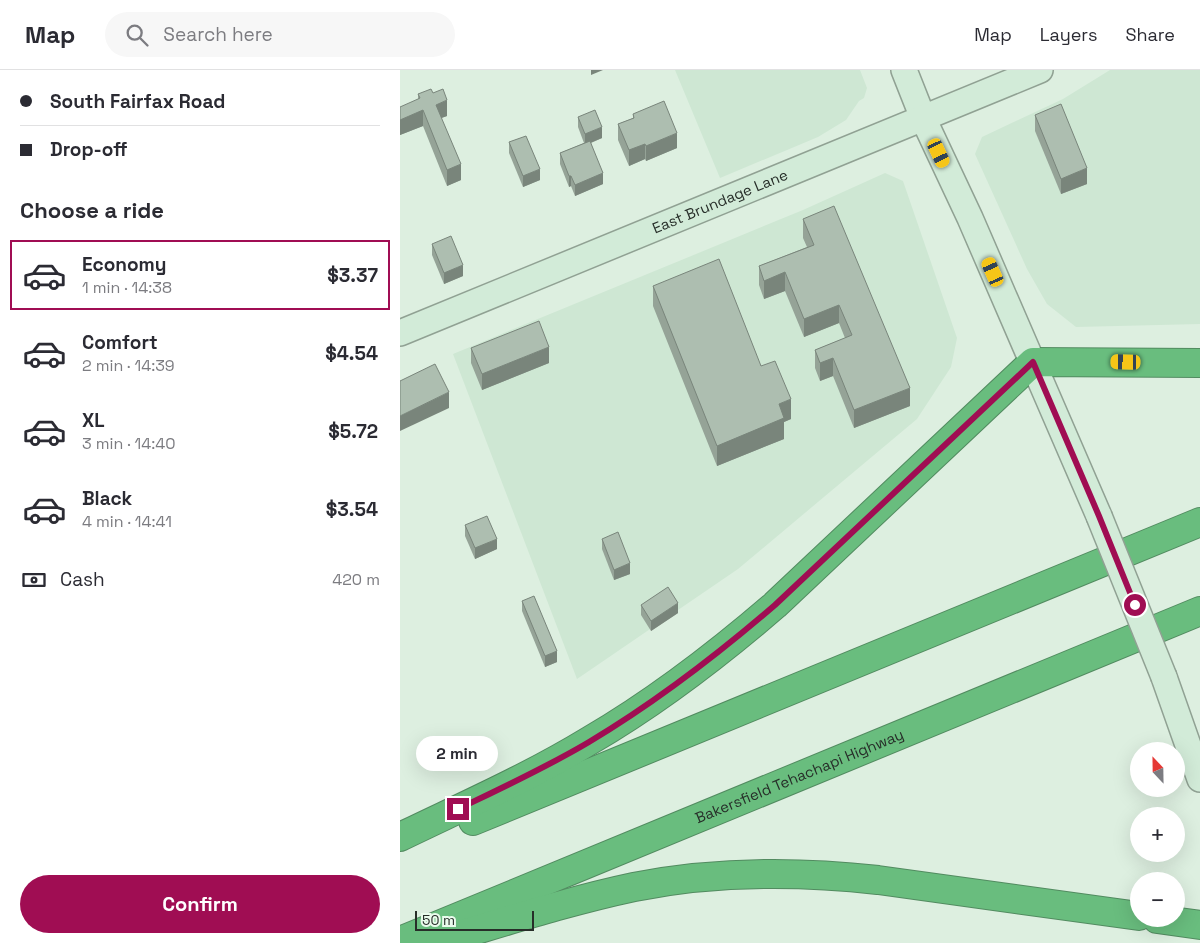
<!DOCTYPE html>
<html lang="en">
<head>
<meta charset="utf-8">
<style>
  body { margin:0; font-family:"Space Grotesk",sans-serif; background:#f7f7f7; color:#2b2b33; height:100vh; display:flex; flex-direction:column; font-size:19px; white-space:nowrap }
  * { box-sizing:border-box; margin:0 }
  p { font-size:16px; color:#7c7c81 }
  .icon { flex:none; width:28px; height:28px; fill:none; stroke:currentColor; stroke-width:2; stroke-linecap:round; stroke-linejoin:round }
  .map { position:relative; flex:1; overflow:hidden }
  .drawer { display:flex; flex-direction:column; background:#fff; width:400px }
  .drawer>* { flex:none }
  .banner { display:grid; align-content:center; height:110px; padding:0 20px; background:#fff }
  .needle { width:32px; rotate:338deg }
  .controls { position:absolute; left:730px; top:672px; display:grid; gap:10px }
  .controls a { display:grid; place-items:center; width:55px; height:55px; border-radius:50%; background:#fff; box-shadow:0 5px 20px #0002; font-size:25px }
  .scale { position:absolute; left:15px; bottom:12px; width:119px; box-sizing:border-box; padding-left:5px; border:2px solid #272e29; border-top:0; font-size:14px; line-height:18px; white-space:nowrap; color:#272e29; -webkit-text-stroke:4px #eafced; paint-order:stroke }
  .end { position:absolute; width:22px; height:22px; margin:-11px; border:6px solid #a00d53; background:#fff; box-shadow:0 0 0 2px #fff }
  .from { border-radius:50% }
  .bubble { position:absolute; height:35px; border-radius:18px; background:#fff; box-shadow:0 5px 20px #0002; font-size:16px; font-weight:700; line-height:35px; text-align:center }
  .car { position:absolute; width:15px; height:30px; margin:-15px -8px; border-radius:6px; box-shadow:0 0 4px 1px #0007; background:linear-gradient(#f5c518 24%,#345 0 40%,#f5c518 0 76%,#345 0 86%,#f5c518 0) }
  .banner b { display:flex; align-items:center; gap:18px; height:48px; font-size:19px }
  .banner b+b { border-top:1px solid #e1e1e2 }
  .banner i { width:12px; height:12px; background:#2b2b33 }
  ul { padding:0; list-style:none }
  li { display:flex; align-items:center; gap:15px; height:70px; margin:0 10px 8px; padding:0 10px; border:2px solid transparent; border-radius:0px }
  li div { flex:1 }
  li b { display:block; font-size:19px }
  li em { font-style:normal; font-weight:700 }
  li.active { border-color:#a00d53 }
  li>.icon { width:45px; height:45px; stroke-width:1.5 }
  h2 { padding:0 20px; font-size:22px; line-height:60px }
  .pay { display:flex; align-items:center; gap:12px; height:55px; padding:0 20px; font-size:19px }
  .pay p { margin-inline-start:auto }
  .primary-button { display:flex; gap:10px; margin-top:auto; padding:10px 20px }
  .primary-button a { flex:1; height:58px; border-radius:30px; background:#a00d53; color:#fff; font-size:20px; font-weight:700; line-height:58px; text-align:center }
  header { display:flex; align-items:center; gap:30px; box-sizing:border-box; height:70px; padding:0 25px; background:#fff; border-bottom:1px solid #e1e1e2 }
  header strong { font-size:24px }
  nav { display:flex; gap:28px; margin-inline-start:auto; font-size:18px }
  .search { width:350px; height:45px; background:#f7f7f7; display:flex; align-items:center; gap:12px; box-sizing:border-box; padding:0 18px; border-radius:28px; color:#7c7c81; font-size:19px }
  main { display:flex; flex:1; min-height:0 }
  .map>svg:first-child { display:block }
</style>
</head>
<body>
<header>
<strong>Map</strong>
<div class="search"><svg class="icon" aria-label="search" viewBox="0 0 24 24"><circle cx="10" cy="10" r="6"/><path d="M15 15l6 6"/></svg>Search here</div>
<nav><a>Map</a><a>Layers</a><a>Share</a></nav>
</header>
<main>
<section class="drawer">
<div class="banner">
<b><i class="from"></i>South Fairfax Road</b>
<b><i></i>Drop-off</b>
</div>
<h2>Choose a ride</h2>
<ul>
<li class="active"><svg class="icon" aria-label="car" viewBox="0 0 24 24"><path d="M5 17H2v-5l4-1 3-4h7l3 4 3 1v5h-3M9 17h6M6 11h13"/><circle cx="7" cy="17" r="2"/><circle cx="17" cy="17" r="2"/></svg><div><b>Economy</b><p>1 min · 14:38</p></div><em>$3.37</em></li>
<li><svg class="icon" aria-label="car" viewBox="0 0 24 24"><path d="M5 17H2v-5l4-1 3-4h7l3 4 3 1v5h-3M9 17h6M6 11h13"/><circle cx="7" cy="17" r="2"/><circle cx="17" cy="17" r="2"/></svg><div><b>Comfort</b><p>2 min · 14:39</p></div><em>$4.54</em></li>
<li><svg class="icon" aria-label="car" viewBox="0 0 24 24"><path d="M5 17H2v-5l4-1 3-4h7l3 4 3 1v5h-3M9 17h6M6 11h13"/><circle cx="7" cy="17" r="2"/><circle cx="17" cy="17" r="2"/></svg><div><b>XL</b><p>3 min · 14:40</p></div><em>$5.72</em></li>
<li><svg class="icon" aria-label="car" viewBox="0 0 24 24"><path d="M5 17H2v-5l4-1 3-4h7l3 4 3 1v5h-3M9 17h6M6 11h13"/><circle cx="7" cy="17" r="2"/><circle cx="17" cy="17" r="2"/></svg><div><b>Black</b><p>4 min · 14:41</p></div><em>$3.54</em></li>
</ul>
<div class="pay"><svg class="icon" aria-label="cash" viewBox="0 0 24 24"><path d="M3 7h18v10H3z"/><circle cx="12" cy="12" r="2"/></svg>Cash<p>420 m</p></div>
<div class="primary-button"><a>Confirm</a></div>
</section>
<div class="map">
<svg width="800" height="873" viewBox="0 0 800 873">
  <rect width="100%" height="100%" fill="#ddefe0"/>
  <g fill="#cee7d3">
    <path d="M275 0H460L467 18 464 28 459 31 446 50 418 67 320 108Z"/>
    <path d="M710 0H800V254L676 257 647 234 627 199 575 84 582 67 663 29Z"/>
    <path d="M485 103 503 111 557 268 551 297 517 349 338 499 177 609 53 284 403 140Z"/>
  </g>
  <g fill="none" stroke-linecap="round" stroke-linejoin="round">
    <defs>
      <g id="secondary">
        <path d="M504 0 523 48 570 148 699 446"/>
        <path id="s1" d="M0 263 640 0"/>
        <path d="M764 607 800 709"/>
      </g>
      <g id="highway">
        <path d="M73 751 800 452"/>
        <path d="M0 767C64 736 128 708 189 671 256 632 317 585 375 535L633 292 800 293"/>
        <path d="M757 849 800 855"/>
        <path id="s2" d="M0 871 800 541"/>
        <path d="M40 871C104 852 168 831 234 817 315 801 397 801 478 810L739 846"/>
      </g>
    </defs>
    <use href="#secondary" stroke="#90a193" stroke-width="28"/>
    <use href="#highway" stroke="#528b60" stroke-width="30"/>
    <use href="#secondary" stroke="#d2ebd8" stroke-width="25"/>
    <use href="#highway" stroke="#69bd7e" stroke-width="28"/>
    <defs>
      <path id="secondary-bridge" d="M699 446 764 607"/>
    </defs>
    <use href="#secondary-bridge" stroke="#90a193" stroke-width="28" stroke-linecap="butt"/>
    <use href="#secondary-bridge" stroke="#d2ebd8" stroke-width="25"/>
  </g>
  <g fill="#95a397">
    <path d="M33 23 47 46 41 48 61 110 47 116 23 56 0 65V50L18 29V24Z"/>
    <path d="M233 44 277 78 246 91 245 89 229 96 218 70V54L233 48Z"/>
    <path d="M635 45 687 114 661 124 635 61Z"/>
    <path d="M178 47 202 68 191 73 203 114 175 126 171 116 169 117 160 94V83L184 73 178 57Z"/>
    <path d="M109 72 140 110 123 117 109 83Z"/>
    <path d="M403 149 510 336 454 358 433 306 420 311 415 298V280L445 268 439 253 404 267 385 221 364 229 359 215V196L407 177 403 168Z"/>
    <path d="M32 174 63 206 44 214 32 185Z"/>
    <path d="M253 216 361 296 391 349 384 352V369L317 396 253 236Z"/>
    <path d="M71 278 149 293 82 320 71 293Z"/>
    <path d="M65 455 97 479 75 489 65 466Z"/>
    <path d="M202 469 230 504 214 510 202 479Z"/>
    <path d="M122 531 157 592 145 597 122 541Z"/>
    <path d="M241 535 278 543 251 561 241 545Z"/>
  </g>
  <g fill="#79857b">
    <path d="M191 0H203L191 5Z"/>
    <path d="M47 30V46L36 50V35Z"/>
    <path d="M23 40V56L0 65V50Z"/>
    <path d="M202 57V68L185 75V64Z"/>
    <path d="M277 63V78L246 91V76Z"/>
    <path d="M245 74V89L229 96V80Z"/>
    <path d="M61 94V110L47 116V100Z"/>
    <path d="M687 98V114L661 124V109Z"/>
    <path d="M140 99V110L123 117V106Z"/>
    <path d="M203 103V114L175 126V115Z"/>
    <path d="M169 106H171V116L169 117Z"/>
    <path d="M63 195V206L44 214V203Z"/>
    <path d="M385 202V221L364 229V211Z"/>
    <path d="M439 235V253L404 267V249Z"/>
    <path d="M149 277V293L82 320V304Z"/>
    <path d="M433 288V306L420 311V293Z"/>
    <path d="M510 318V336L454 358V340Z"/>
    <path d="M49 322V338L0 361V346Z"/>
    <path d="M391 329V349L384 352V369L317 396V376L379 334Z"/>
    <path d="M97 469V479L75 489V478Z"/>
    <path d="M230 493V504L214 510V500Z"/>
    <path d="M278 533V543L251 561V551Z"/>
    <path d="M157 581V592L145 597V586Z"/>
  </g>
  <g fill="#adbeb0" stroke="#79857b">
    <path d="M31 19 33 23 43 19 47 30 36 35 61 94 47 100 23 40 0 50V37L18 29 20 28 18 24Z"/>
    <path d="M264 31 277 63 246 76 245 74 229 80 218 54 234 48 233 44Z"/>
    <path d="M661 34 687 98 661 109 635 45Z"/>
    <path d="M195 40 202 57 185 64 178 47Z"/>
    <path d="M126 66 140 99 123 106 109 72Z"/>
    <path d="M190 71 203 103 175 115 171 106H169L160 83Z"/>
    <path d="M434 136 510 318 454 340 433 288 420 293 415 280 452 265 439 235 404 249 385 202 364 211 359 196 414 175 403 149Z"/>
    <path d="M51 166 63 195 44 203 32 174Z"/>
    <path d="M319 189 361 296 375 291 391 329 379 334 384 348 317 376 253 216Z"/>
    <path d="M139 251 149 277 82 304 71 278Z"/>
    <path d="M35 294 49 322 0 346V311Z"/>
    <path d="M87 446 97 469 75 478 65 455Z"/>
    <path d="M218 462 230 493 214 500 202 469Z"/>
    <path d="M268 517 278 533 251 551 241 535Z"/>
    <path d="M134 526 157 581 145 586 122 531Z"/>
  </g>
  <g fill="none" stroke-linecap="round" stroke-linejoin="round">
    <path stroke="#a00d53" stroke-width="6" d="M58 739C102 718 147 697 189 672 256 632 317 585 375 535L633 292 699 446 735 535"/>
  </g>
  <g text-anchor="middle" stroke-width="4" stroke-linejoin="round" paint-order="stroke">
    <g font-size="15" fill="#272e29" stroke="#eafced">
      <text dy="5" stroke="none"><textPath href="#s1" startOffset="346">East Brundage Lane</textPath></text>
      <text dy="5" stroke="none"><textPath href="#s2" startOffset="432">Bakersfield Tehachapi Highway</textPath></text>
    </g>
  </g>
</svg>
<div class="controls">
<a><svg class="needle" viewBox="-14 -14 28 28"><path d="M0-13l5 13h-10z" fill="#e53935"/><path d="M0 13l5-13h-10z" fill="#7c7c81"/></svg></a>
<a>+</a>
<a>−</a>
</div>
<div class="scale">50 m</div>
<i class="end from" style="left:735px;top:535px"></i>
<i class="end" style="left:58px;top:739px"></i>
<div class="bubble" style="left:16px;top:666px;width:82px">2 min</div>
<i class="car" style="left:539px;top:83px;rotate:155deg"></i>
<i class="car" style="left:593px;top:202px;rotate:336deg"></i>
<i class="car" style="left:726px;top:292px;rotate:271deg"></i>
</div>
</main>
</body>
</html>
